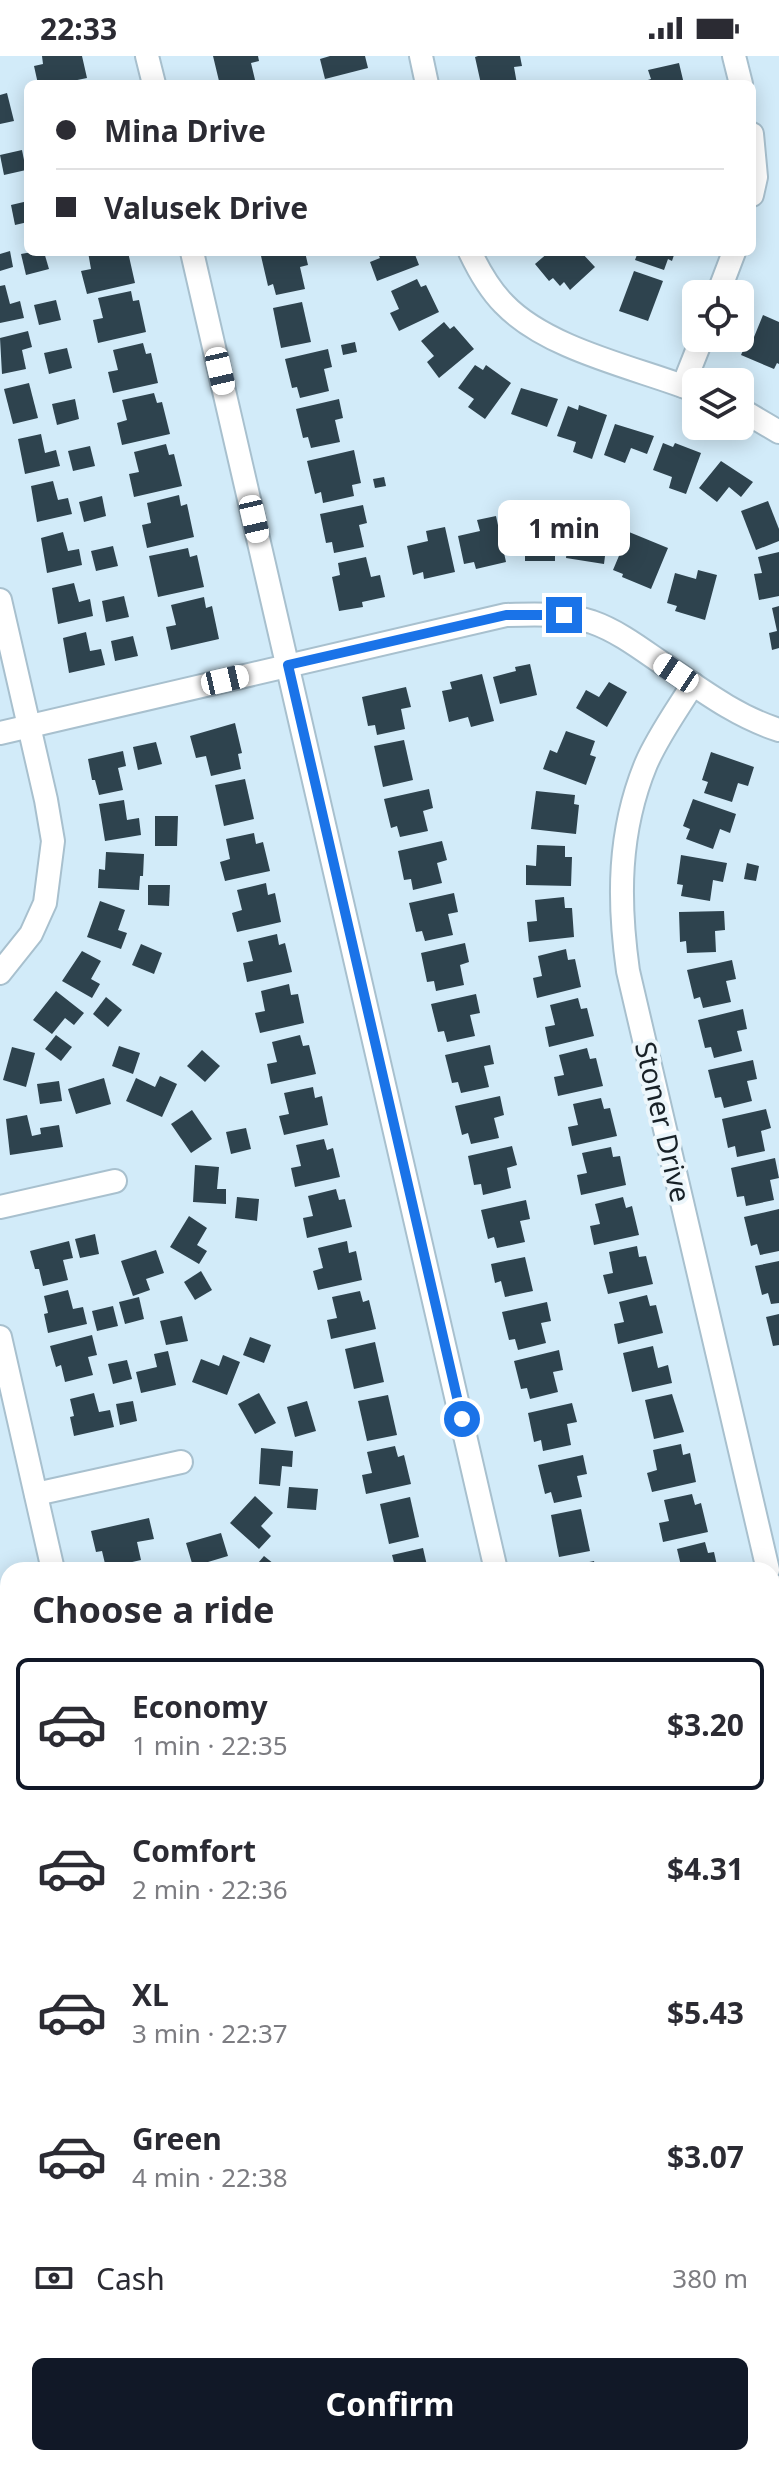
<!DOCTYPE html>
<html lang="en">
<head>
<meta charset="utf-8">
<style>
  body { margin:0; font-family:"Noto Sans",sans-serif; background:#f7f7f7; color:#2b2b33; height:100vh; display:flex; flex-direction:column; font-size:30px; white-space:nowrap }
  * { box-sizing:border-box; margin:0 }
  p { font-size:26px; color:#7c7c81 }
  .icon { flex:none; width:44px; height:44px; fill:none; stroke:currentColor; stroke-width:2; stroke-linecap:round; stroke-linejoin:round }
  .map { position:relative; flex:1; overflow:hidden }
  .side { position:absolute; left:0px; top:1506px; width:780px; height:904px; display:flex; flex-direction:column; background:#fff; border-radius:24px 24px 0 0; box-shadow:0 4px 20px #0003 }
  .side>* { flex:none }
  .banner { position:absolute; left:24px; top:24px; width:732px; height:176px; border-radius:12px; box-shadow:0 4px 20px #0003; display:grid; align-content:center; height:176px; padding:0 32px; background:#fff }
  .fabs { position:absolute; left:682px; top:224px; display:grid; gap:16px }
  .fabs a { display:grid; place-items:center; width:72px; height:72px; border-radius:12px; background:#fff; box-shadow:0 4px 20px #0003; font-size:40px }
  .end { position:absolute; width:36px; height:36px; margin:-18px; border:10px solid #1a73e8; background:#fff; box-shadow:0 0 0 4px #fff }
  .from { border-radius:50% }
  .bubble { position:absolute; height:56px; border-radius:12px; background:#fff; box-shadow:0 4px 20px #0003; font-size:26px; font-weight:700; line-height:56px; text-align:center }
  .car { position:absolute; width:24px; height:48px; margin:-24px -12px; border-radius:10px; box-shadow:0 0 6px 2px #0007; background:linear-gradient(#fff 24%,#345 0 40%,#fff 0 76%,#345 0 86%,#fff 0) }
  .banner b { display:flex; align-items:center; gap:28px; height:76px; font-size:30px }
  .banner b+b { border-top:2px solid #e1e1e2 }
  .banner i { width:20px; height:20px; background:#2b2b33 }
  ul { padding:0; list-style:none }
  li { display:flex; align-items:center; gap:24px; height:132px; margin:0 16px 12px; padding:0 16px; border:4px solid transparent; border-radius:12px }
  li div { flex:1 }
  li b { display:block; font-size:30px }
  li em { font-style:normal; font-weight:700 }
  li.selected { border-color:#111827 }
  li>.icon { width:72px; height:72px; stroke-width:1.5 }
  h2 { padding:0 32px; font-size:36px; line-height:96px }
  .pay { display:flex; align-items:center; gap:20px; height:88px; padding:0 32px; font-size:30px }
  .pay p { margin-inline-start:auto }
  .action { display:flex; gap:16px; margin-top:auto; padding:16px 32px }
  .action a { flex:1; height:92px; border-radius:12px; background:#111827; color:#fff; font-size:32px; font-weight:700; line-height:92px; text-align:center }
  .status { display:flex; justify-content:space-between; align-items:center; height:56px; padding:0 40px; background:#fff; direction:ltr }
  .status svg { height:22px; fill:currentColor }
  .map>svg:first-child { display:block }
</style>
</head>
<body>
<div class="status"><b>22:33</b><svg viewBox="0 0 49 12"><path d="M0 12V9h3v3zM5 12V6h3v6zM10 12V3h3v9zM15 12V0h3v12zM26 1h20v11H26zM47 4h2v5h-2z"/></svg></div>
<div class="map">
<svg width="779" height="2410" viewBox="0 0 779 2410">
  <rect width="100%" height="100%" fill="#d2ebf9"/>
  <g fill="#2e434e">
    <path d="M42 0H82L87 22 58 28H38L34 10 43 8Z"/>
    <path d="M213 0H258L259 5 251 7 256 28H225L224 24 219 25Z"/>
    <path d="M330 0H365L368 12 325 23 320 3Z"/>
    <path d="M478 0H520L522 10 514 11 517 28H481L475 1Z"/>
    <path d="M679 7 684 28H635L651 23 648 14Z"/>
    <path d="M7 37 14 65 0 68V39Z"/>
    <path d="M22 94 26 114 4 119 0 99Z"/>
    <path d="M28 145V166L15 169 11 149Z"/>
    <path d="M10 195 13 211 0 215V198Z"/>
    <path d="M32 196H44L49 213 26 219 21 198Z"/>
    <path d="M88 196H128L135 227 87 238 81 215 91 213Z"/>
    <path d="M279 196H305L308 209 300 211 305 233 276 239 273 228 268 230 261 200Z"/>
    <path d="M377 196H414L419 209 377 225 370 206 380 202Z"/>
    <path d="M549 196H581L595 211 570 234 564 226 560 230 553 222 549 225 535 208Z"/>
    <path d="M638 196H675L672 205 668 203 664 214 635 204Z"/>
    <path d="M634 215 663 225 648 265 619 255Z"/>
    <path d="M417 223 421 231 426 229 439 256 399 275 390 257 399 253 391 235Z"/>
    <path d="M5 229 10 248 20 245 24 262 0 267V230Z"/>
    <path d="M131 235 133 245 139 244 146 276 98 287 93 264 103 262 98 242Z"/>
    <path d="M56 244 61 264 39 269 34 249Z"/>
    <path d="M302 246 311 286 281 292 273 252Z"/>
    <path d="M763 259 779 266V308L777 307 774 313 741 299 750 279 754 281Z"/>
    <path d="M444 266 450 273 454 270 474 293 439 322 427 306 434 300 421 285Z"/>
    <path d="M28 275 32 291 22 294 26 313 2 318 0 282Z"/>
    <path d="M355 286 357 296 343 299 341 289Z"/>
    <path d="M143 287 146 298 151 297 158 327 113 337 108 316 118 314 113 294Z"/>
    <path d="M67 292 72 312 49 318 44 297Z"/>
    <path d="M328 293 332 311 324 313 329 335 300 342 297 331 292 332 285 303Z"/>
    <path d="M475 309 483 314 486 309 511 327 485 363 468 351 474 343 458 332Z"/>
    <path d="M29 327 38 362 13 368 4 333Z"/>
    <path d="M521 332 558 343 547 371 511 358Z"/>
    <path d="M154 337 157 347 162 346 170 378 122 389 117 367 127 364 122 344Z"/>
    <path d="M75 343 79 363 57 369 52 348Z"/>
    <path d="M339 343 343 362 335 364 340 386 311 392 308 381 303 382 296 353Z"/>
    <path d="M579 349 607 359 592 403 573 396 576 386 557 380 568 350 578 354Z"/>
    <path d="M615 368 654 380 647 398 631 392 625 407 604 399Z"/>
    <path d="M41 378 45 397 56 394 60 410 25 418 18 383Z"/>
    <path d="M663 387 673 391 675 387 701 397 686 438 669 432 672 421 653 414Z"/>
    <path d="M166 388 169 399 174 398 182 430 134 441 129 418 139 416 134 396Z"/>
    <path d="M90 390 95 410 73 415 68 395Z"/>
    <path d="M354 394 361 427 352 429 354 440 323 447 321 436 315 438 307 405Z"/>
    <path d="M721 405 753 426 741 441 729 431 717 446 699 432Z"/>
    <path d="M384 421 386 430 375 432 373 423Z"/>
    <path d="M53 425 58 444 68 442 72 458 37 466 31 430Z"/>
    <path d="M179 439 181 450 187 448 194 481 147 492 142 469 151 467 147 447Z"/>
    <path d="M102 440 106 460 84 466 79 446Z"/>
    <path d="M768 445 779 473V485L756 494 741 455Z"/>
    <path d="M363 449 367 467 359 469 364 491 334 497 332 486 326 487 320 458Z"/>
    <path d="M496 460 506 506 476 513 474 506 464 508 458 480 480 475 477 464Z"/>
    <path d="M537 463 555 464V505H525V500H514L515 471H537Z"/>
    <path d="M445 471 455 516 424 523 423 516 413 519 407 490 428 485 426 475Z"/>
    <path d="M570 472 608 477 604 508 566 502Z"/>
    <path d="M63 476 68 495 79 493 82 509 47 517 41 482Z"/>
    <path d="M629 476 668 492 651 533 622 521 623 518 613 514Z"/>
    <path d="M113 490 118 510 96 515 91 495Z"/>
    <path d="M188 492 190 501 197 499 204 531 158 541 149 500Z"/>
    <path d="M779 496V540L759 544 754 518 762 517 758 501Z"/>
    <path d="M366 501 371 521 380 519 385 541 362 546 363 551 339 555 332 521 340 519 338 507Z"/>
    <path d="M698 514 717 519 705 564 675 555 677 550 667 547 675 517 696 523Z"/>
    <path d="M74 527 79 546 90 543 93 560 58 568 52 532Z"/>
    <path d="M124 540 129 561 106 566 102 545Z"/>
    <path d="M204 541 206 552 212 550 219 583 171 594 166 571 176 569 171 549Z"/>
    <path d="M779 550V592L772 594 769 577 777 575 772 552Z"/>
    <path d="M86 576 90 595 101 593 105 609 69 617 63 582Z"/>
    <path d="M133 580 138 600 115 605 111 585Z"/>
    <path d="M530 608 537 639 500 648 493 621 516 615 515 611Z"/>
    <path d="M482 618 494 665 471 671 468 661 449 666 442 635 452 633 450 626Z"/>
    <path d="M609 626 627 636 607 671 576 652 586 634 599 641Z"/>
    <path d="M406 631 411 651 401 653 405 673 377 679 375 669 368 670 362 641Z"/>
    <path d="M235 667 242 697 238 698 241 713 211 720 206 700 196 702 190 680Z"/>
    <path d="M566 675 595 685 590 699 596 701 586 729 543 713 550 694 557 697Z"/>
    <path d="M404 684 413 724 383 731 374 690Z"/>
    <path d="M156 686 162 708 138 714 133 691Z"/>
    <path d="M123 695 126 710 118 712 123 734 99 739 95 724H92L88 703Z"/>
    <path d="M711 696 754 711 748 730 738 727 732 746 704 737 708 726 702 724Z"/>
    <path d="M245 723 254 763 224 770 215 729Z"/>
    <path d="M429 733 433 752 423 755 428 775 400 781 397 770 391 772 384 743Z"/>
    <path d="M536 735 575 739 574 748 579 749 576 778 531 773Z"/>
    <path d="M693 743 736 758 730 777 720 773 713 793 686 783 690 773 683 770Z"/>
    <path d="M124 744 127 764 139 762 141 779 105 785 99 748Z"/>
    <path d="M155 760H178L177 790H155Z"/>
    <path d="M254 777 256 788 263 786 270 815 225 825 220 806 230 803 226 783Z"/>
    <path d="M442 785 447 804 437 807 442 827 413 834 411 823 404 824 398 795Z"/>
    <path d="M537 789 565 790V801H572L571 830 526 829V809L536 810Z"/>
    <path d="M106 796 144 798 143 820H140L139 834 98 832 99 813 105 814Z"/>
    <path d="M681 799 727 807 723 826 713 824 710 845 681 840 683 829 677 828Z"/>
    <path d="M747 807 759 810 756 825 744 823Z"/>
    <path d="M266 827 268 839 275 837 281 866 237 876 232 857 242 854 237 834Z"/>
    <path d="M148 829H170L169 850 148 849Z"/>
    <path d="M454 837 458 856 448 858 453 879 425 885 422 875 416 876 409 847Z"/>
    <path d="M564 841 565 852H572L574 881 529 886 527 866 537 865 535 844Z"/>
    <path d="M100 845 125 854 118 874 127 877 121 893 87 881Z"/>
    <path d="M724 855 725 874 715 875 716 896 687 897 686 885 680 886 679 856Z"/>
    <path d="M277 878 279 889 285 887 292 916 247 926 243 907 253 905 248 885Z"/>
    <path d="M465 887 469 906 460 909 464 929 436 935 434 925 427 926 421 897Z"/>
    <path d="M141 888 162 897 154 918 132 909Z"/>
    <path d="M566 893 568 904 575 903 581 931 537 942 533 922 542 920 538 900Z"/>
    <path d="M82 895 101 905 91 923 100 928 92 942 62 925Z"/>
    <path d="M732 904 736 923 726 925 731 946 703 952 700 941 694 943 687 914Z"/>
    <path d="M289 928 291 939 298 938 304 967 260 977 255 957 265 955 261 935Z"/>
    <path d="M56 935 84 957 74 969 65 962 52 978 33 964Z"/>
    <path d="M476 938 480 957 470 959 475 980 447 986 444 975 438 976 431 948Z"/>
    <path d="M106 941 122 954 108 971 93 958Z"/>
    <path d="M578 942 581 953 587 952 594 980 549 991 545 971 555 969 550 949Z"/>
    <path d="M743 953 747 973 737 975 742 995 714 1002 711 991 705 992 698 964Z"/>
    <path d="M56 979 72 991 61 1005 45 993Z"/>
    <path d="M300 979 303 990 309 989 316 1018 271 1028 267 1008 277 1006 272 986Z"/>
    <path d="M490 989 494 1008 484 1010 489 1031 461 1037 458 1026 452 1027 445 999Z"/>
    <path d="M119 990 140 997 133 1018 112 1010Z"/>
    <path d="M12 991 35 997 26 1031 3 1024Z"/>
    <path d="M587 992 590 1003 596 1002 603 1030 558 1040 554 1021 564 1019 559 999Z"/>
    <path d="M202 994 220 1010 205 1026 187 1010Z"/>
    <path d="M753 1004 757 1023 747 1025 752 1045 724 1052 721 1041 715 1042 708 1014Z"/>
    <path d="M160 1020 177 1028 162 1061 126 1045 136 1022 155 1031Z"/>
    <path d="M104 1022 111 1048 76 1058 68 1033Z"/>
    <path d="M59 1025 62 1045 40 1048 37 1028Z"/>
    <path d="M313 1031 315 1042 322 1040 328 1069 284 1079 279 1060 289 1058 284 1037Z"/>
    <path d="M500 1040 504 1059 494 1062 499 1082 471 1088 468 1077 462 1079 455 1050Z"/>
    <path d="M601 1042 604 1053 610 1052 617 1080 572 1090 568 1071 578 1069 573 1048Z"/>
    <path d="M766 1053 771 1072 761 1075 765 1095 737 1101 735 1090 728 1092 722 1063Z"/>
    <path d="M192 1054 212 1083 191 1097 171 1068Z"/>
    <path d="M27 1059 32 1080 41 1078 40 1072 59 1069 63 1091 10 1099 6 1063Z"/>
    <path d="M246 1072 251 1093 231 1098 226 1076Z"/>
    <path d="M324 1083 327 1094 333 1092 340 1121 295 1131 291 1112 301 1110 296 1089Z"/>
    <path d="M512 1090 517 1109 507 1112 511 1132 483 1139 481 1128 474 1129 468 1100Z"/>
    <path d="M611 1091 613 1101 620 1100 626 1129 581 1139 577 1119 587 1117 582 1097Z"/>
    <path d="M775 1102 779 1122 770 1124 774 1144 746 1150 744 1140 737 1141 731 1112Z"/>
    <path d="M195 1109 219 1111 217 1133H226V1148L193 1146Z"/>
    <path d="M336 1133 339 1144 345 1143 352 1171 307 1182 303 1162 313 1160 308 1140Z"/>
    <path d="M237 1141 259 1143 257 1165 235 1162Z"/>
    <path d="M623 1141 626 1152 632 1150 639 1179 594 1189 590 1170 600 1168 595 1148Z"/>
    <path d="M526 1144 530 1163 520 1165 525 1186 497 1192 494 1181 488 1183 481 1154Z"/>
    <path d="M779 1153V1195L760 1199 757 1188 751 1190 744 1161Z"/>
    <path d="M189 1160 207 1172 197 1189 207 1195 199 1208 170 1191Z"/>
    <path d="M95 1178 99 1198 80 1202 75 1183Z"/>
    <path d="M69 1185 73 1202 63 1204 68 1224 43 1230 39 1213H35L30 1195Z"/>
    <path d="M347 1185 349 1197 356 1195 362 1224 318 1234 313 1215 323 1212 318 1192Z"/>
    <path d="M637 1190 639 1201 646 1200 653 1228 608 1238 603 1219 613 1217 609 1196Z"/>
    <path d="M156 1194 164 1217 146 1223 150 1234 133 1240 121 1205Z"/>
    <path d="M525 1201 533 1235 505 1241 501 1225 495 1227 491 1208Z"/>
    <path d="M779 1205V1247L771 1248 768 1237 762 1239 755 1210Z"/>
    <path d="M201 1215 212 1234 195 1244 184 1226Z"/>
    <path d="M68 1234 73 1253 83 1251 87 1268 48 1277 44 1258 48 1257 44 1240Z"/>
    <path d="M360 1235 363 1246 369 1244 376 1273 331 1283 327 1264 337 1262 332 1241Z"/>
    <path d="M647 1239 650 1250 656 1249 663 1277 618 1288 614 1268 624 1266 619 1246Z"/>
    <path d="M139 1241 144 1263 125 1268 119 1246Z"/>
    <path d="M547 1246 551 1265 541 1267 546 1287 518 1294 515 1283 509 1284 502 1256Z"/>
    <path d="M113 1250 118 1270 97 1275 92 1255Z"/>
    <path d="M779 1258V1289L773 1290 766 1261Z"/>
    <path d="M182 1260 188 1285 166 1289 160 1265Z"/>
    <path d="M92 1279 97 1299 88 1301 93 1319 65 1326 61 1309 56 1311 50 1290Z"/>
    <path d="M250 1281 271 1289 264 1307 243 1299Z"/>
    <path d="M375 1286 384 1326 354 1333 345 1293Z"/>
    <path d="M653 1290 658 1312 668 1309 672 1327 632 1336 623 1297Z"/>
    <path d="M559 1294 563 1314 553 1316 558 1336 530 1343 527 1332 521 1333 514 1305Z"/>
    <path d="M168 1295 176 1329 141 1337 136 1316 157 1311 154 1298Z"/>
    <path d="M223 1299 240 1306 227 1339 192 1326 201 1303 219 1310Z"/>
    <path d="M127 1304 132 1323 113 1328 108 1308Z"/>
    <path d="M94 1337 99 1356 110 1354 114 1371 74 1380 70 1361 74 1360 70 1343Z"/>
    <path d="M259 1337 276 1367 255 1378 238 1348Z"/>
    <path d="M672 1338 684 1376 654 1383 645 1344Z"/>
    <path d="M388 1339 397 1379 367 1385 358 1345Z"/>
    <path d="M133 1345 137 1365 120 1369 116 1348Z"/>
    <path d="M307 1345 316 1375 295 1381 287 1351Z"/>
    <path d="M572 1347 577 1366 567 1368 571 1389 543 1395 541 1384 534 1386 528 1357Z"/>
    <path d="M681 1388 683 1399 690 1397 696 1426 652 1436 647 1417 657 1414 653 1394Z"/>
    <path d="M395 1390 398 1401 404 1399 411 1428 366 1438 362 1419 372 1417 367 1396Z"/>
    <path d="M261 1392 293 1395 292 1411 282 1410 280 1430 259 1428Z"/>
    <path d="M583 1399 587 1418 577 1420 582 1441 554 1447 551 1436 545 1438 538 1409Z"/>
    <path d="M289 1431 318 1433 316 1454 287 1452Z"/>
    <path d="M692 1438 695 1449 701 1447 708 1476 663 1486 659 1467 669 1465 664 1444Z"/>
    <path d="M255 1440 273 1457 261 1470 271 1480 259 1493 230 1467Z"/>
    <path d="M410 1441 419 1481 389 1488 380 1448Z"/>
    <path d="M581 1453 590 1495 559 1501 551 1459Z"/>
    <path d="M149 1462 154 1483 137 1486 141 1504 106 1512 102 1495 96 1496 91 1475Z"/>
    <path d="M221 1477 228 1500 208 1506 211 1514H194L186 1487Z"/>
    <path d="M705 1486 708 1497 714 1496 718 1514H682L677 1493Z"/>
    <path d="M423 1492 428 1514H396L392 1499Z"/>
    <path d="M264 1500 279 1512 278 1514H252Z"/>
    <path d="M594 1505 596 1514H567L566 1511Z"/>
    <path d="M8 1550V1586L0 1588V1552Z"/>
    <path d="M8 1599V1636L0 1637V1601Z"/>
    <path d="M8 1654V1689L7 1690 3 1671 0 1672V1656Z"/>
    <path d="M779 1695V1722L772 1724V1697Z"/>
    <path d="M8 1844V1873L0 1875V1845Z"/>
    <path d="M5 1929 8 1948 0 1950V1930Z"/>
    <path d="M779 2194V2230L772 2232V2196Z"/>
    <path d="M779 2240V2278L772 2280V2242Z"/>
    <path d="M779 2288V2327L772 2328V2290Z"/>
    <path d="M63 2402 65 2410H33L32 2409Z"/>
    <path d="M73 2402H110L112 2410H74Z"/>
    <path d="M120 2402H151V2403L122 2410Z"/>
    <path d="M306 2402H327L329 2410H308Z"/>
    <path d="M478 2402 479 2410H455L453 2403Z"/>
    <path d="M503 2402H525L527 2410H505Z"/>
  </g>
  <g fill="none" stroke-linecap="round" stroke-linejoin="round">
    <defs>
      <g id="minor">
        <path d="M147 0 154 28"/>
        <path d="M421 0 427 28"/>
        <path d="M734 0 741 28"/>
        <path d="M752 78 756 121 752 139"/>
        <path d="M192 196 496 1514"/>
        <path d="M470 196C479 215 489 233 504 248 548 294 638 312 696 335"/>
        <path d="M718 238 734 196"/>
        <path d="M683 330 702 282"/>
        <path d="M740 353 779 376"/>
        <path d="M0 544 46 744 53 785 45 847 31 878 0 917"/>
        <path d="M693 628C677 654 658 680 646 708 618 776 618 844 628 915L768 1514"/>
        <path d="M0 677 506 559C536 558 564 557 592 566 615 574 636 589 656 603 695 629 734 660 779 674"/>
        <path d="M0 1151 115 1125"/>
        <path d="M0 1281 53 1514"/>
        <path d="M36 1438 181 1406"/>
        <path d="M772 1529 779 1558"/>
        <path d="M772 1876 779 1874"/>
        <path d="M772 1942 779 1973"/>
        <path d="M0 2365 8 2363"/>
        <path d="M586 2402 588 2410"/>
      </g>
      <g id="major">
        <path d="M772 1578 779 1576"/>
        <path d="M0 1760 8 1758"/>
      </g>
    </defs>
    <use href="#minor" stroke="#a8c0ce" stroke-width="26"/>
    <use href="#major" stroke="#a8c0ce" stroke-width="32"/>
    <use href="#minor" stroke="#fff" stroke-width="22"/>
    <use href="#major" stroke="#fff" stroke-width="28"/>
  </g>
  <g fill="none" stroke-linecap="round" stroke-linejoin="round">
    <path stroke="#1a73e8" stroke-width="10" d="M462 1363 288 609 506 559H564"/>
  </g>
  <g text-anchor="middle" stroke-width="8" stroke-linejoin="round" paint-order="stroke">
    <g font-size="28" fill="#182127" stroke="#ecf6fb">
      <text transform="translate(663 1066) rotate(77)" y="10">Stoner Drive</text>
    </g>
  </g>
</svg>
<div class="fabs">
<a><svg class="icon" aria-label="locate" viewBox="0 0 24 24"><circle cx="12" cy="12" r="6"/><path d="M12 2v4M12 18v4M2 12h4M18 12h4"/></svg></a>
<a><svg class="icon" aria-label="layers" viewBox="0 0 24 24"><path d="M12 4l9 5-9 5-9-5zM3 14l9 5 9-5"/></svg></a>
</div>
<i class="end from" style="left:462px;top:1363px"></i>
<i class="end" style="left:564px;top:559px"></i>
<div class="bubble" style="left:498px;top:444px;width:132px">1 min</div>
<i class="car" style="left:220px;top:315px;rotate:167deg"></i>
<i class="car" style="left:254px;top:463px;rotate:167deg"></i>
<i class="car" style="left:676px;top:617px;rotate:304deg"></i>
<i class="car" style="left:225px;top:624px;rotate:77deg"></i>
<div class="banner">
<b><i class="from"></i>Mina Drive</b>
<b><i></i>Valusek Drive</b>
</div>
<section class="side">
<h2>Choose a ride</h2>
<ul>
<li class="selected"><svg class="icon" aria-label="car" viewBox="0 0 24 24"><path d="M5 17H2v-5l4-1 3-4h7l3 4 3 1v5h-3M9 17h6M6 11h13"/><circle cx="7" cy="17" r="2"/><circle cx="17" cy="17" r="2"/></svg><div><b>Economy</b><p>1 min · 22:35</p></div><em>$3.20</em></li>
<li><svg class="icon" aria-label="car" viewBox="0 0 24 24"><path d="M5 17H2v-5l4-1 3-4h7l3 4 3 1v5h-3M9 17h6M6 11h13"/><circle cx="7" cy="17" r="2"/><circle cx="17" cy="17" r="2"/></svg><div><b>Comfort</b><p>2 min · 22:36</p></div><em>$4.31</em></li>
<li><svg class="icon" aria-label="car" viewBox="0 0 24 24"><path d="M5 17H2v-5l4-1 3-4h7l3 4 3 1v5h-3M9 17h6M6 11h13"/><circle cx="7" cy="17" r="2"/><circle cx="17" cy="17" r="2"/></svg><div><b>XL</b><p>3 min · 22:37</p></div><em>$5.43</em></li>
<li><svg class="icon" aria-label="car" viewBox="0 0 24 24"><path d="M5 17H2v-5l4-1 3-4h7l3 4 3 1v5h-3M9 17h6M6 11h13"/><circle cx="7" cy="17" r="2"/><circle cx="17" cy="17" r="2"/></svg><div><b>Green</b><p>4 min · 22:38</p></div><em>$3.07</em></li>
</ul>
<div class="pay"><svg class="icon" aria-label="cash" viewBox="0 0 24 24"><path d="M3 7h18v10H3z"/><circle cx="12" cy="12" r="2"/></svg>Cash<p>380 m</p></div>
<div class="action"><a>Confirm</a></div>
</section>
</div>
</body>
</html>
